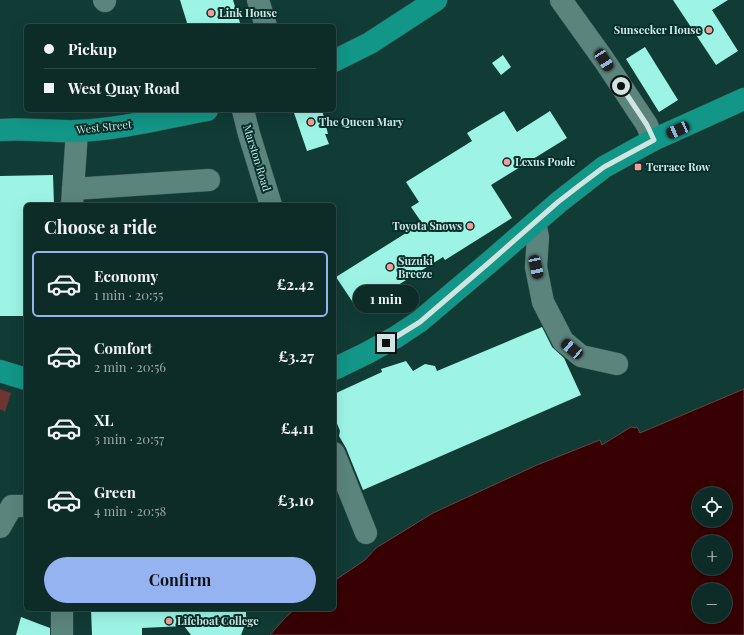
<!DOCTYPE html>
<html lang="en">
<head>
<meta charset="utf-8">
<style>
  body { margin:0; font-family:"Playfair Display",serif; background:#1b3834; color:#f1f3f6; height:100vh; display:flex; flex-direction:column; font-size:15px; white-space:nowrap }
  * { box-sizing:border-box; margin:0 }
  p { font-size:13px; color:#9aa7a8 }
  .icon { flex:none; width:22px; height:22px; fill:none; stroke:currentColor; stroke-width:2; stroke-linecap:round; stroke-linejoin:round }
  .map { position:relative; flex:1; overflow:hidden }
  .sheet { position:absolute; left:24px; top:203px; width:312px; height:408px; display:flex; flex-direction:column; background:#0d2c28; border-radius:6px; box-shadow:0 4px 16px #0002,0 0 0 1px #2d4845 }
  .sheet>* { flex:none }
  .banner { position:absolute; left:24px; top:24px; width:312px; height:88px; border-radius:6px; box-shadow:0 4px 16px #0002,0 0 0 1px #2d4845; display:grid; align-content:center; height:88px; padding:0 20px; background:#0d2c28 }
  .fabs { position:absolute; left:692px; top:487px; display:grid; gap:8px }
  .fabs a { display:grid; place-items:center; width:40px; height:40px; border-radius:50%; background:#0d2c28; box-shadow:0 4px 16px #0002,0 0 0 1px #2d4845; font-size:20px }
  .end { position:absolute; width:18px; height:18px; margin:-9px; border:5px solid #d0e5e1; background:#111; box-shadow:0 0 0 2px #111 }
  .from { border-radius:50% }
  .bubble { position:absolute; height:28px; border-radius:14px; background:#0d2c28; box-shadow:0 4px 16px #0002,0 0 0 1px #2d4845; font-size:13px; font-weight:700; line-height:28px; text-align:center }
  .car { position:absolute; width:12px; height:24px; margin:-12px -6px; border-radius:5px; box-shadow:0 0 3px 1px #0007; background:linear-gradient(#222 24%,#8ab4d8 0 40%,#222 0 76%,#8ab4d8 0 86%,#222 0) }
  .banner b { display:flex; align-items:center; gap:14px; height:38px; font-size:15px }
  .banner b+b { border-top:1px solid #2d4845 }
  .banner i { width:10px; height:10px; background:#f1f3f6 }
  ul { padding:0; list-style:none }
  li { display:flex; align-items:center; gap:12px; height:66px; margin:0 8px 6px; padding:0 12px; border:2px solid transparent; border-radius:6px }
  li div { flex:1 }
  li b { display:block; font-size:15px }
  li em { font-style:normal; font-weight:700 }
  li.current { border-color:#95b2f1 }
  li>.icon { width:36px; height:36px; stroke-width:1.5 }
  h2 { padding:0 20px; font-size:18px; line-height:48px }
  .action { display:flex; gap:8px; margin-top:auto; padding:8px 20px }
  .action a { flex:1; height:46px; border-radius:24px; background:#95b2f1; color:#111; font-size:16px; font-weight:700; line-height:46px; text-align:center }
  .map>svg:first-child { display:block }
</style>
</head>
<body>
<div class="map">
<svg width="744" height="635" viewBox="0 0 744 635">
  <rect width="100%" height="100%" fill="#113b35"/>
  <path fill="#6f3432" d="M0 389 11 393 5 412 0 409Z"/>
  <path fill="#370003" stroke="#654546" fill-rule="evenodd" d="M744 389V635H270L285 618 295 609H334V581L365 560 376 548 433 513 537 465 600 440 602 445 631 427 635 428 637 427 640 433ZM699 494H725V520H699ZM699 542H725V568H699ZM699 590H725V616H699Z"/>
  <g fill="#9df4e5">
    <path d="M180 0H233L241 26H188Z"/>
    <path d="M673 0H728L712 10 738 51 716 65Z"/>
    <path d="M645 47 678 100 659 112 626 59Z"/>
    <path d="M503 55 511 67 501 75 492 63Z"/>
    <path d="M293 110H322L328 134H325L329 144 307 151Z"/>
    <path d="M504 111 517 132 550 111 567 138 491 185 512 218 445 260 443 257 358 310 336 277 422 223 411 207 419 202 406 182 472 141 467 133Z"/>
    <path d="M53 175 54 205H26V316H0V176Z"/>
    <path d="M542 327 552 347 564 358 581 395 363 490 346 448 339 436 340 431 334 416V394L382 372 381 369 406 361 413 371 425 364 435 366 437 371Z"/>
    <path d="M91 609H246V616L247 619 241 635H191L184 626 142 628V635H92Z"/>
    <path d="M21 617 50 628V635H16Z"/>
  </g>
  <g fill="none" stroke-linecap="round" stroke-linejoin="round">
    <defs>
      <g id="minor">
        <path d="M104 0 105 1"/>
        <path d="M258 0 266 26"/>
        <path d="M561 0 604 60 647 125 653 140"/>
        <path d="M243 110 249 134 271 205"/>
        <path d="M73 189 209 180"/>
        <path d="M72 205 77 131"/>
        <path d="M535 223 538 237 536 267 543 302 563 341 581 356 617 364"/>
        <path d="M334 453 366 533"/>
        <path d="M0 527 12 506H26"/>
        <path d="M62 609V635"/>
      </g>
      <g id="highway">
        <path d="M334 61 370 43 436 0"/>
        <path d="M0 130C26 128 51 132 77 131 121 129 164 118 207 110"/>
        <path d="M334 369 367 353 396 337 420 321 492 260 559 202 604 167 653 140 744 99"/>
        <path d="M0 371 26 379"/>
      </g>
    </defs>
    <use href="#minor" stroke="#38544f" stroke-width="23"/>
    <use href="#highway" stroke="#38544f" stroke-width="23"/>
    <use href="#minor" stroke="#5b847d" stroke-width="22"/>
    <use href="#highway" stroke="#129687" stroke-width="22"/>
  </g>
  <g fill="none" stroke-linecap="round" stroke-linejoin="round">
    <path stroke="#d0e5e1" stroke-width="5" d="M386 343 420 322 492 260 558 202 580 185 604 167 654 140 647 125 621 86"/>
  </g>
  <g fill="#f59c96" stroke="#04312b" stroke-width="1.5">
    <circle cx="211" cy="13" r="4"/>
    <circle cx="709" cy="30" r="4"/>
    <circle cx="311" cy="122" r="4"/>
    <circle cx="507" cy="162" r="4"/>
    <rect x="634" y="163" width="8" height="8" rx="2"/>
    <circle cx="470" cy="226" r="4"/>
    <circle cx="390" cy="267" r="4"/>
    <circle cx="169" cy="621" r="4"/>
  </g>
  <g text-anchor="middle" stroke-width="4" stroke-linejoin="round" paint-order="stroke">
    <g font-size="11" font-weight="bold" fill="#d0e5e1" stroke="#04312b" text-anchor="start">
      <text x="219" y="17">Link House</text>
      <text x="701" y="34" text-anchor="end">Sunseeker House</text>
      <text x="319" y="126">The Queen Mary</text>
      <text x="515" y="166">Lexus Poole</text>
      <text x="646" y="171">Terrace Row</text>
      <text x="462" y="230" text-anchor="end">Toyota Snows</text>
      <text x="398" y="265">Suzuki<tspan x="398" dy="13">Breeze</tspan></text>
      <text x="177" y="625">Lifeboat College</text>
    </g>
    <g font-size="11" fill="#d0e5e1" stroke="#04312b">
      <text transform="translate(104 127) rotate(-6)" y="4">West Street</text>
      <text transform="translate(257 158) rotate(73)" y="4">Marston Road</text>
    </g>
  </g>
</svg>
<div class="fabs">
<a><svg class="icon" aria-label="locate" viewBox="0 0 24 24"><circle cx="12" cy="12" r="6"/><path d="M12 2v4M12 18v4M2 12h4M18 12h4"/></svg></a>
<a>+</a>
<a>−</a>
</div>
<i class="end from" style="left:621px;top:86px"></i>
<i class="end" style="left:386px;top:343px"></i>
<div class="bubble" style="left:353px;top:285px;width:66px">1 min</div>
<i class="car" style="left:604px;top:60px;rotate:147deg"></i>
<i class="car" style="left:678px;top:130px;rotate:246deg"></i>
<i class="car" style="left:536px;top:267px;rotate:168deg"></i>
<i class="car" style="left:572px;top:349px;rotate:310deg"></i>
<div class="banner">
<b><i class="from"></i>Pickup</b>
<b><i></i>West Quay Road</b>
</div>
<section class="sheet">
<h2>Choose a ride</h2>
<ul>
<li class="current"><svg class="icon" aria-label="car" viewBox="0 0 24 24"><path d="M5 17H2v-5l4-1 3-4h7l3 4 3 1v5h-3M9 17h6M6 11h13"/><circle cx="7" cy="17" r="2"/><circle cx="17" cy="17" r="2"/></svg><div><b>Economy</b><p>1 min · 20:55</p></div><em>£2.42</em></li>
<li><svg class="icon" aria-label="car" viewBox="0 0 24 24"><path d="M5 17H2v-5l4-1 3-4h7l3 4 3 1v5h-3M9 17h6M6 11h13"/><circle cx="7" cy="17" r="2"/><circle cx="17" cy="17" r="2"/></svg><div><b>Comfort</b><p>2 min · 20:56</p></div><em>£3.27</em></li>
<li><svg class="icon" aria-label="car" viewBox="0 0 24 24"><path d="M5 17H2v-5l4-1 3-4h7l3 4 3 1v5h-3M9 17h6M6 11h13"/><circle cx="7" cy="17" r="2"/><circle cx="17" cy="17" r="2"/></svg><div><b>XL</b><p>3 min · 20:57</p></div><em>£4.11</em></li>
<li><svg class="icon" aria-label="car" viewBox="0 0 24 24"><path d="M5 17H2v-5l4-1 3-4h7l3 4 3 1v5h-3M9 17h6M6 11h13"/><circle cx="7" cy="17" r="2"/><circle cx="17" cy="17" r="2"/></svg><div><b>Green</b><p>4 min · 20:58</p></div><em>£3.10</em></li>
</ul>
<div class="action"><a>Confirm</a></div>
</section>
</div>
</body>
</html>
